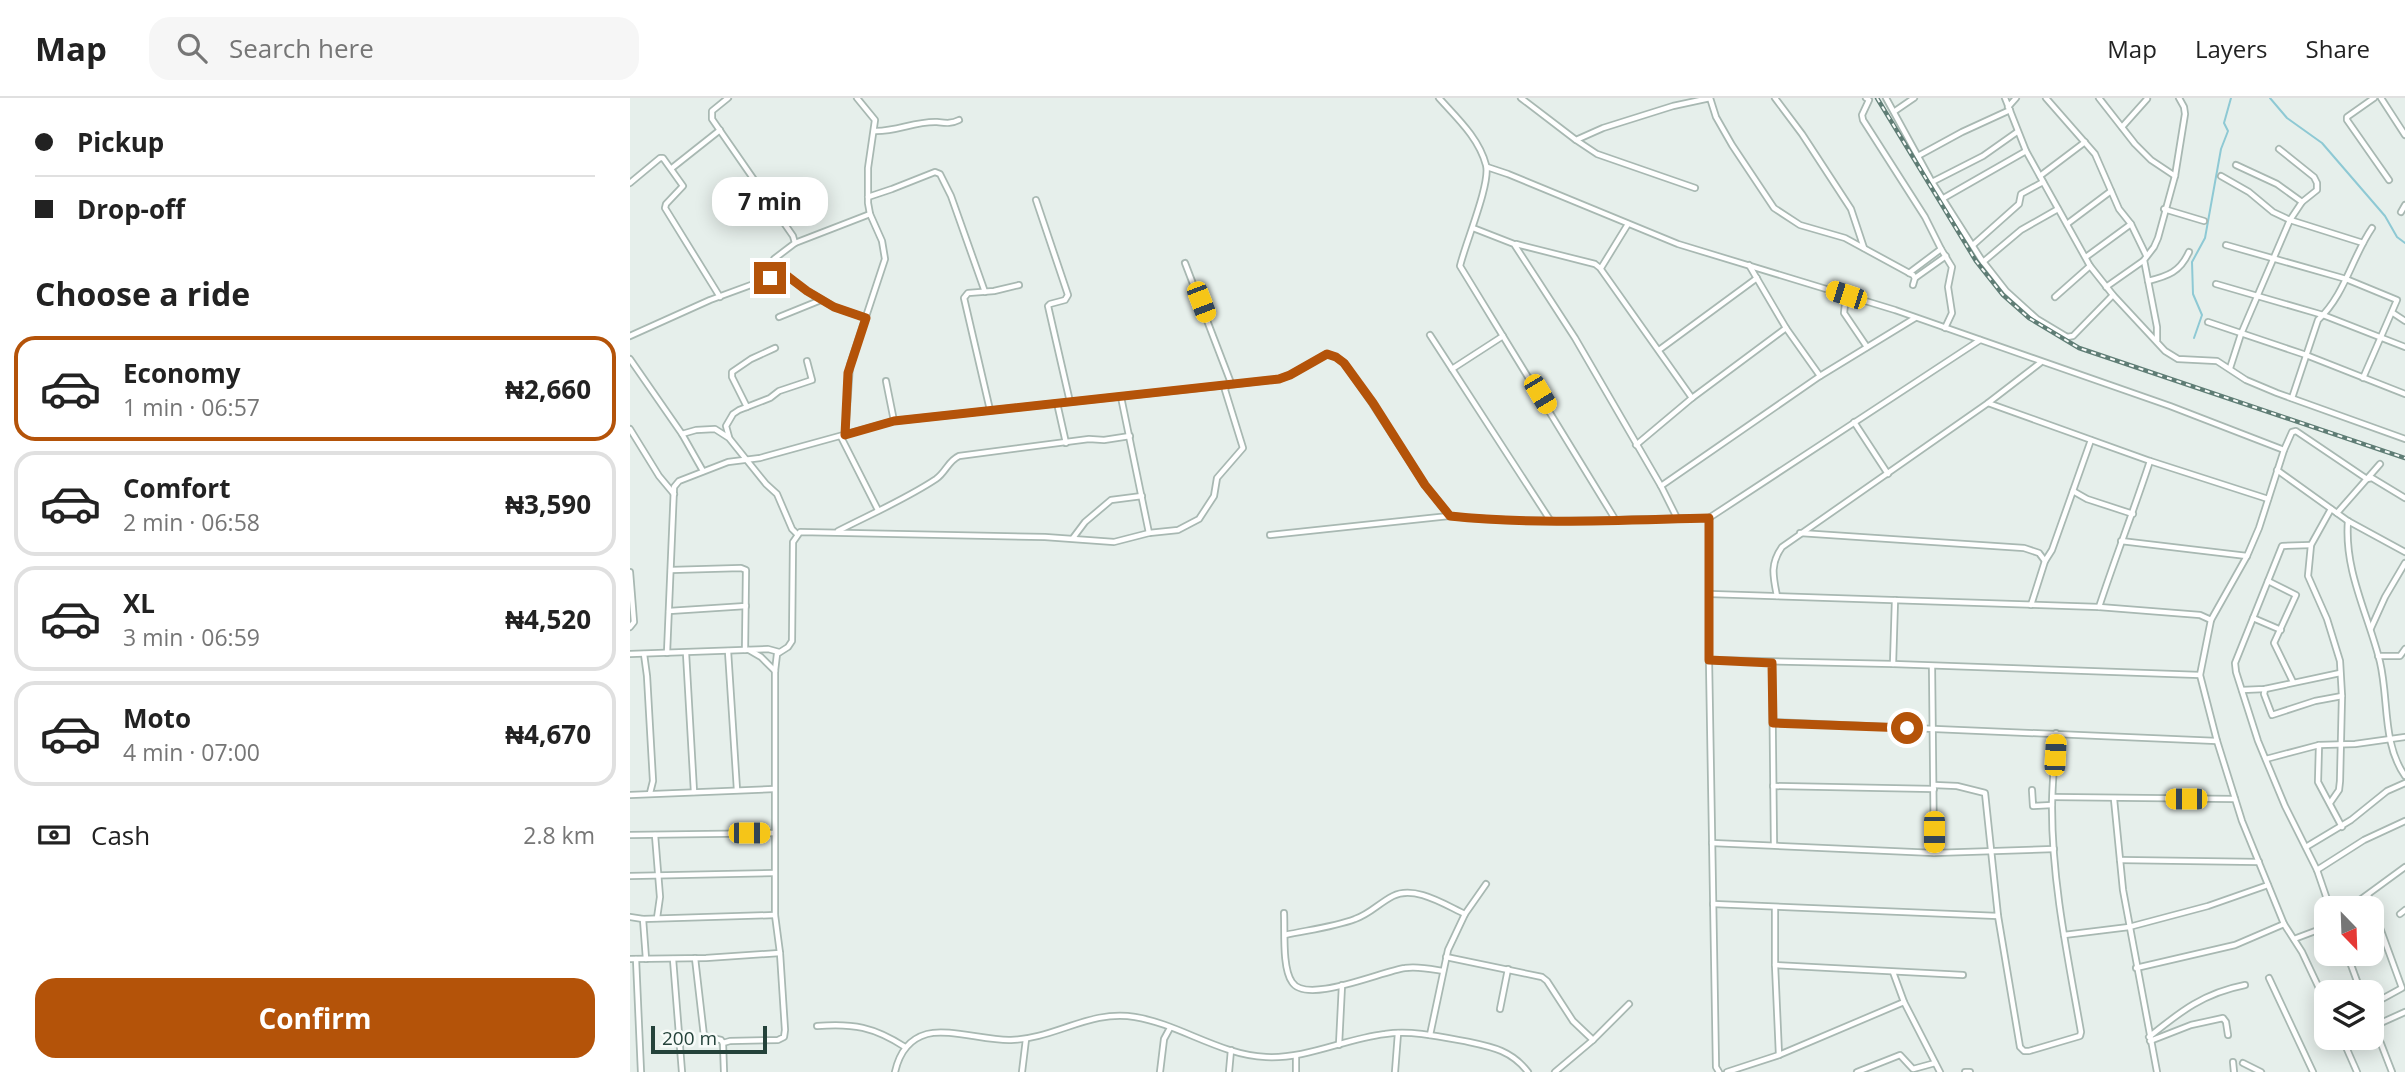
<!DOCTYPE html>
<html lang="en">
<head>
<meta charset="utf-8">
<style>
  body { margin:0; font-family:"Open Sans",sans-serif; background:#f6f6f6; color:#222; height:100vh; display:flex; flex-direction:column; font-size:26px; white-space:nowrap }
  * { box-sizing:border-box; margin:0 }
  p { font-size:23px; color:#767676 }
  .icon { flex:none; width:38px; height:38px; fill:none; stroke:currentColor; stroke-width:2; stroke-linecap:round; stroke-linejoin:round }
  .map { position:relative; flex:1; overflow:hidden }
  .panel { display:flex; flex-direction:column; background:#fff; width:630px }
  .panel>* { flex:none }
  .hud { display:grid; align-content:center; height:154px; padding:0 35px; background:#fff }
  .needle { width:46px; rotate:157deg }
  .controls { position:absolute; left:1684px; top:798px; display:grid; gap:14px }
  .controls a { display:grid; place-items:center; width:70px; height:70px; border-radius:14px; background:#fff; box-shadow:0 4px 18px #0003; font-size:35px }
  .scale { position:absolute; left:21px; bottom:18px; width:116px; box-sizing:border-box; padding-left:7px; border:4px solid #24423a; border-top:0; font-size:19px; line-height:24px; white-space:nowrap; color:#24423a; -webkit-text-stroke:5px #f7fbf9; paint-order:stroke }
  .end { position:absolute; width:32px; height:32px; margin:-16px; border:9px solid #b45309; background:#fff; box-shadow:0 0 0 4px #fff }
  .from { border-radius:50% }
  .bubble { position:absolute; height:49px; border-radius:21px; background:#fff; box-shadow:0 4px 18px #0003; font-size:23px; font-weight:700; line-height:49px; text-align:center }
  .car { position:absolute; width:21px; height:42px; margin:-21px -10px; border-radius:9px; box-shadow:0 0 5px 2px #0007; background:linear-gradient(#f5c518 24%,#345 0 40%,#f5c518 0 76%,#345 0 86%,#f5c518 0) }
  .hud b { display:flex; align-items:center; gap:24px; height:66px; font-size:26px }
  .hud b+b { border-top:2px solid #e0e0e0 }
  .hud i { width:18px; height:18px; background:#222 }
  ul { padding:0; list-style:none }
  li { display:flex; align-items:center; gap:21px; height:105px; margin:0 14px 10px; padding:0 21px; border:4px solid #e0e0e0; border-radius:21px }
  li div { flex:1 }
  li b { display:block; font-size:26px }
  li em { font-style:normal; font-weight:700 }
  li.on { border-color:#b45309 }
  li>.icon { width:63px; height:63px; stroke-width:1.5 }
  h2 { padding:0 35px; font-size:32px; line-height:84px }
  .pay { display:flex; align-items:center; gap:18px; height:77px; padding:0 35px; font-size:26px }
  .pay p { margin-inline-start:auto }
  .cta { display:flex; gap:14px; margin-top:auto; padding:14px 35px }
  .cta a { flex:1; height:80px; border-radius:21px; background:#b45309; color:#fff; font-size:28px; font-weight:700; line-height:80px; text-align:center }
  header { display:flex; align-items:center; gap:42px; box-sizing:border-box; height:98px; padding:0 35px; background:#fff; border-bottom:2px solid #e0e0e0 }
  header strong { font-size:33px }
  nav { display:flex; gap:38px; margin-inline-start:auto; font-size:24px }
  .search { width:490px; height:63px; background:#f6f6f6; display:flex; align-items:center; gap:18px; box-sizing:border-box; padding:0 24px; border-radius:21px; color:#767676; font-size:26px }
  main { display:flex; flex:1; min-height:0 }
  .map>svg:first-child { display:block }
</style>
</head>
<body>
<header>
<strong>Map</strong>
<div class="search"><svg class="icon" aria-label="search" viewBox="0 0 24 24"><circle cx="10" cy="10" r="6"/><path d="M15 15l6 6"/></svg>Search here</div>
<nav><a>Map</a><a>Layers</a><a>Share</a></nav>
</header>
<main>
<section class="panel">
<div class="hud">
<b><i class="from"></i>Pickup</b>
<b><i></i>Drop-off</b>
</div>
<h2>Choose a ride</h2>
<ul>
<li class="on"><svg class="icon" aria-label="car" viewBox="0 0 24 24"><path d="M5 17H2v-5l4-1 3-4h7l3 4 3 1v5h-3M9 17h6M6 11h13"/><circle cx="7" cy="17" r="2"/><circle cx="17" cy="17" r="2"/></svg><div><b>Economy</b><p>1 min · 06:57</p></div><em>₦2,660</em></li>
<li><svg class="icon" aria-label="car" viewBox="0 0 24 24"><path d="M5 17H2v-5l4-1 3-4h7l3 4 3 1v5h-3M9 17h6M6 11h13"/><circle cx="7" cy="17" r="2"/><circle cx="17" cy="17" r="2"/></svg><div><b>Comfort</b><p>2 min · 06:58</p></div><em>₦3,590</em></li>
<li><svg class="icon" aria-label="car" viewBox="0 0 24 24"><path d="M5 17H2v-5l4-1 3-4h7l3 4 3 1v5h-3M9 17h6M6 11h13"/><circle cx="7" cy="17" r="2"/><circle cx="17" cy="17" r="2"/></svg><div><b>XL</b><p>3 min · 06:59</p></div><em>₦4,520</em></li>
<li><svg class="icon" aria-label="car" viewBox="0 0 24 24"><path d="M5 17H2v-5l4-1 3-4h7l3 4 3 1v5h-3M9 17h6M6 11h13"/><circle cx="7" cy="17" r="2"/><circle cx="17" cy="17" r="2"/></svg><div><b>Moto</b><p>4 min · 07:00</p></div><em>₦4,670</em></li>
</ul>
<div class="pay"><svg class="icon" aria-label="cash" viewBox="0 0 24 24"><path d="M3 7h18v10H3z"/><circle cx="12" cy="12" r="2"/></svg>Cash<p>2.8 km</p></div>
<div class="cta"><a>Confirm</a></div>
</section>
<div class="map">
<svg width="1775" height="974" viewBox="0 0 1775 974">
  <rect width="100%" height="100%" fill="#e6efeb"/>
  <g fill="none" stroke-linecap="round" stroke-linejoin="round">
    <g stroke="#8ec9d4" stroke-width="2">
      <path d="M1640 0 1657 20 1692 45 1755 118 1767 139 1775 145"/>
      <path d="M1564 240 1572 217 1563 196 1562 164 1575 140 1591 51 1598 33 1594 25 1601 0"/>
    </g>
    <defs>
      <g id="minor">
        <path d="M809 0C827 20 849 40 856 67 861 85 835 146 830 168L985 421"/>
        <path d="M891 0 946 42 973 30 1043 8 1080 0 1086 19 1102 47 1144 110 1170 127 1215 140 1283 177 1285 180 1283 187"/>
        <path d="M1145 0 1172 36 1221 111 1234 150"/>
        <path d="M1236 0 1239 2 1232 17 1233 22 1295 119 1311 151 1279 175"/>
        <path d="M1256 0 1302 84 1351 161 1376 193 1407 221 1437 239 1443 238 1483 197"/>
        <path d="M1375 0 1396 53 1460 168 1483 197 1535 253 1548 261 1587 263 1616 282 1647 295 1775 341"/>
        <path d="M1416 0 1465 56 1489 111 1501 126 1516 157"/>
        <path d="M1469 0 1505 46 1521 62 1545 78"/>
        <path d="M1744 0 1717 19V22L1759 82"/>
        <path d="M1751 0 1775 37"/>
        <path d="M1378 9 1386 0"/>
        <path d="M1265 13 1284 0"/>
        <path d="M1492 29 1517 1"/>
        <path d="M244 33C266 34 285 23 307 24 316 25 321 26 329 22"/>
        <path d="M946 42 967 56 1065 90"/>
        <path d="M1288 58 1332 34 1380 12"/>
        <path d="M1606 67 1647 86 1672 104"/>
        <path d="M857 69 878 76 1048 146 1265 212 1540 308 1654 352 1629 430 1617 458 1581 522 1570 577 1587 643 1612 723 1654 826 1672 854 1696 905"/>
        <path d="M42 70 90 32"/>
        <path d="M1410 78 1455 44"/>
        <path d="M1591 78 1619 94 1643 114 1660 122 1733 145"/>
        <path d="M1302 84 1353 58 1387 34"/>
        <path d="M0 85 30 60H33L53 88 36 106 35 110 90 199"/>
        <path d="M238 99 262 91 305 74 310 76 321 98 355 194"/>
        <path d="M1312 101 1396 53"/>
        <path d="M406 102 438 197 435 202 420 206 418 208 440 304"/>
        <path d="M1534 111 1574 123"/>
        <path d="M1771 114 1775 107"/>
        <path d="M1437 126 1481 93"/>
        <path d="M843 130 884 146 945 240 1031 388 1047 420"/>
        <path d="M165 145 240 116"/>
        <path d="M886 146 965 166 970 170 1062 300"/>
        <path d="M1343 147 1389 106 1391 96 1413 84"/>
        <path d="M1596 147 1716 181 1767 202 1733 280"/>
        <path d="M1311 151 1322 169 1318 189 1322 215 1315 230"/>
        <path d="M1456 159 1501 126"/>
        <path d="M1353 164 1391 132 1428 111"/>
        <path d="M555 165 601 285"/>
        <path d="M1119 167 1156 230 1190 278"/>
        <path d="M143 168 177 193 204 209 236 220"/>
        <path d="M971 170 998 126"/>
        <path d="M1285 180 1316 158"/>
        <path d="M1518 183C1538 178 1550 174 1559 154"/>
        <path d="M1586 186 1693 217 1775 249"/>
        <path d="M1476 189 1513 163"/>
        <path d="M1216 197 1214 215 1237 249"/>
        <path d="M1425 199 1460 168"/>
        <path d="M1763 215 1775 223"/>
        <path d="M149 219 191 202"/>
        <path d="M1578 224 1676 257 1775 296"/>
        <path d="M800 237 920 422"/>
        <path d="M0 238 80 202 140 180 142 177 144 161 165 145 163 138 82 21V13L98 0"/>
        <path d="M1527 243V229L1514 162 1524 149 1528 140 1545 78 1555 16 1554 9 1549 0"/>
        <path d="M1029 252 1127 180"/>
        <path d="M0 261 52 336 73 373"/>
        <path d="M1600 270 1611 236 1660 122 1672 104 1687 92V85L1684 79 1649 51"/>
        <path d="M822 271 873 238"/>
        <path d="M256 283 264 323"/>
        <path d="M491 299 519 435"/>
        <path d="M1662 300 1688 222C1715 197 1722 159 1742 130"/>
        <path d="M427 305 436 345"/>
        <path d="M1358 305 1520 363 1638 401"/>
        <path d="M117 309 102 279V274L121 261 145 250"/>
        <path d="M360 312 334 200 338 195 364 193 389 187"/>
        <path d="M1224 324 1258 376"/>
        <path d="M0 331 29 378 44 396"/>
        <path d="M52 336 66 332 85 331 99 340 136 386 147 396 162 431 167 436"/>
        <path d="M215 337 220 267 255 161 252 143 240 116 238 105V70L245 22 227 0"/>
        <path d="M99 339 96 328 103 316 109 312 140 300 149 293 182 282 177 263"/>
        <path d="M211 339 248 412"/>
        <path d="M1006 347 1062 300 1156 230"/>
        <path d="M1654 352 1662 334 1666 333 1737 381 1742 380 1775 400"/>
        <path d="M1647 372 1718 423 1775 454"/>
        <path d="M1031 388 1190 278 1285 220"/>
        <path d="M1443 393 1457 401 1503 416"/>
        <path d="M1707 415 1750 366"/>
        <path d="M1718 423C1714 473 1738 516 1750 564 1759 602 1752 645 1775 678"/>
        <path d="M208 433C241 416 276 401 306 381 316 374 318 363 329 358L459 341 474 342 500 338"/>
        <path d="M1170 435 1394 450 1409 455 1415 463"/>
        <path d="M640 437 819 418"/>
        <path d="M443 440 455 424 481 402 512 398"/>
        <path d="M1491 443 1617 458"/>
        <path d="M1681 447 1652 448 1605 565 1606 574 1628 643 1655 708 1687 772 1700 810"/>
        <path d="M41 472 111 470 116 472 115 552"/>
        <path d="M0 474 4 524 0 529"/>
        <path d="M1638 483 1666 497 1644 545 1663 584"/>
        <path d="M1080 496 1469 509 1570 517 1581 522"/>
        <path d="M1147 498C1143 478 1140 466 1152 449L1358 305 1410 265"/>
        <path d="M1401 507 1415 463 1422 452 1461 342"/>
        <path d="M1469 509C1485 460 1504 412 1520 363"/>
        <path d="M39 513 116 508"/>
        <path d="M1623 520 1651 532"/>
        <path d="M1741 530 1755 499 1775 465"/>
        <path d="M119 552 131 559 145 573"/>
        <path d="M98 553 107 692"/>
        <path d="M37 555 44 389 49 383 98 364 130 360 264 323 596 287"/>
        <path d="M56 555 64 694"/>
        <path d="M0 556 138 551 149 554"/>
        <path d="M14 556 17 578 23 683 20 695"/>
        <path d="M1748 558H1770L1775 551"/>
        <path d="M1079 562 1263 566 1570 577"/>
        <path d="M1142 564 1144 747"/>
        <path d="M1263 566 1265 502"/>
        <path d="M1302 568 1304 755"/>
        <path d="M1635 591 1634 596 1642 617 1685 603 1712 598"/>
        <path d="M1612 592 1635 591 1710 575"/>
        <path d="M1143 624 1587 643"/>
        <path d="M1689 647 1688 684 1712 729"/>
        <path d="M1636 661 1689 647 1725 646 1775 639"/>
        <path d="M1143 688 1304 691"/>
        <path d="M1402 692 1403 708 1422 707"/>
        <path d="M0 697 144 691"/>
        <path d="M1423 699 1605 701"/>
        <path d="M1484 701 1493 792 1527 974"/>
        <path d="M1700 705 1709 692 1710 683 1712 598 1710 563 1697 521 1678 478 1681 447 1701 411"/>
        <path d="M0 737 144 735"/>
        <path d="M25 737 30 799 27 820"/>
        <path d="M1082 745 1304 755 1424 751"/>
        <path d="M1676 749 1721 722 1757 693 1775 685"/>
        <path d="M1490 762 1629 764"/>
        <path d="M1687 772 1734 742 1775 723"/>
        <path d="M0 778 144 775"/>
        <path d="M1738 797 1772 890 1741 907"/>
        <path d="M1083 806 1368 818 1355 695 1327 688 1304 687"/>
        <path d="M1145 810V867L1149 957"/>
        <path d="M1719 810 1775 769"/>
        <path d="M654 815C655 833 652 870 662 884 676 907 752 873 775 870 788 868 801 871 813 873"/>
        <path d="M1770 816 1775 812"/>
        <path d="M1368 818 1390 949 1394 953H1399L1450 938 1451 934C1438 860 1422 785 1422 710 1422 685 1425 660 1426 635"/>
        <path d="M0 819 13 821 145 817"/>
        <path d="M13 821 16 861"/>
        <path d="M655 837C678 832 704 829 725 821 740 816 749 805 763 798 785 787 815 807 835 816"/>
        <path d="M1434 837 1499 829 1578 808 1638 787"/>
        <path d="M1664 841 1696 829"/>
        <path d="M1717 856 1731 894"/>
        <path d="M816 859 912 879 917 883 943 923 963 942"/>
        <path d="M65 860 74 938 91 942 93 945"/>
        <path d="M0 861 76 860 150 855"/>
        <path d="M6 861 11 974"/>
        <path d="M43 861 52 974"/>
        <path d="M1145 867 1333 877"/>
        <path d="M1506 870 1605 847 1654 826"/>
        <path d="M1263 874 1274 904"/>
        <path d="M1639 880 1683 974"/>
        <path d="M870 911 878 871"/>
        <path d="M1741 920 1762 974"/>
        <path d="M187 928C223 925 244 929 275 949"/>
        <path d="M1744 928 1775 914"/>
        <path d="M800 937 818 852 835 816 856 786"/>
        <path d="M1519 939C1551 913 1574 895 1615 887"/>
        <path d="M1712 940 1727 974"/>
        <path d="M1520 943 1561 927 1593 920 1596 924 1598 937"/>
        <path d="M709 947 712 887"/>
        <path d="M666 958V974"/>
        <path d="M1603 964 1604 974"/>
        <path d="M1613 965 1631 974"/>
        <path d="M94 974 93 945 100 943 148 942 154 939 155 932 150 855 145 817V573L147 556 158 549 162 543 163 444 170 434 415 439 484 444 519 435 548 432 569 421 584 398 587 380 613 350 595 292 597 287 649 281 660 277 697 256 706 259 714 265 742 305 795 387 820 418C906 427 993 421 1079 420"/>
        <path d="M265 974C269 956 279 941 297 936 318 930 357 943 381 942 424 941 461 911 505 919 549 926 590 957 636 959 677 961 714 941 755 936 782 932 812 939 839 944 863 949 882 953 898 974"/>
        <path d="M392 974 396 941"/>
        <path d="M530 974 534 941 540 930"/>
        <path d="M599 974 601 952"/>
        <path d="M765 974 768 935"/>
        <path d="M925 974 963 942 999 906"/>
        <path d="M1089 974 1086 969 1079 562V420L1350 242"/>
        <path d="M1097 974 1149 957 1274 904 1310 974"/>
        <path d="M1227 974 1270 957 1283 971 1305 965"/>
        <path d="M1335 974H1340"/>
      </g>
    </defs>
    <use href="#minor" stroke="#a8b8b2" stroke-width="8"/>
    <use href="#minor" stroke="#fff" stroke-width="4.5"/>
    <defs>
      <path id="rail" d="M1247 0 1346 163 1373 197 1399 220 1449 250 1775 360"/>
    </defs>
    <use href="#rail" stroke="#5f7d75" stroke-width="4.5"/>
    <use href="#rail" stroke="#f7fbf9" stroke-width="2" stroke-dasharray="5" stroke-linecap="butt"/>
  </g>
  <g fill="none" stroke-linecap="round" stroke-linejoin="round">
    <path stroke="#b45309" stroke-width="9" d="M140 180 142 177 143 167 177 193 204 209 236 220 218 275 215 337 264 323 649 281 660 277 697 256 706 259 714 265 743 305 795 387 820 418C906 427 993 422 1079 420V562L1142 565 1143 625 1277 630"/>
  </g>
</svg>
<div class="controls">
<a><svg class="needle" viewBox="-14 -14 28 28"><path d="M0-13l5 13h-10z" fill="#e53935"/><path d="M0 13l5-13h-10z" fill="#767676"/></svg></a>
<a><svg class="icon" aria-label="layers" viewBox="0 0 24 24"><path d="M12 4l9 5-9 5-9-5zM3 14l9 5 9-5"/></svg></a>
</div>
<div class="scale">200 m</div>
<i class="end from" style="left:1277px;top:630px"></i>
<i class="end" style="left:140px;top:180px"></i>
<div class="bubble" style="left:82px;top:79px;width:116px">7 min</div>
<i class="car" style="left:1216px;top:197px;rotate:288deg"></i>
<i class="car" style="left:571px;top:204px;rotate:159deg"></i>
<i class="car" style="left:910px;top:296px;rotate:149deg"></i>
<i class="car" style="left:1425px;top:657px;rotate:3deg"></i>
<i class="car" style="left:1556px;top:701px;rotate:270deg"></i>
<i class="car" style="left:1304px;top:734px;rotate:180deg"></i>
<i class="car" style="left:119px;top:735px;rotate:90deg"></i>
</div>
</main>
</body>
</html>
